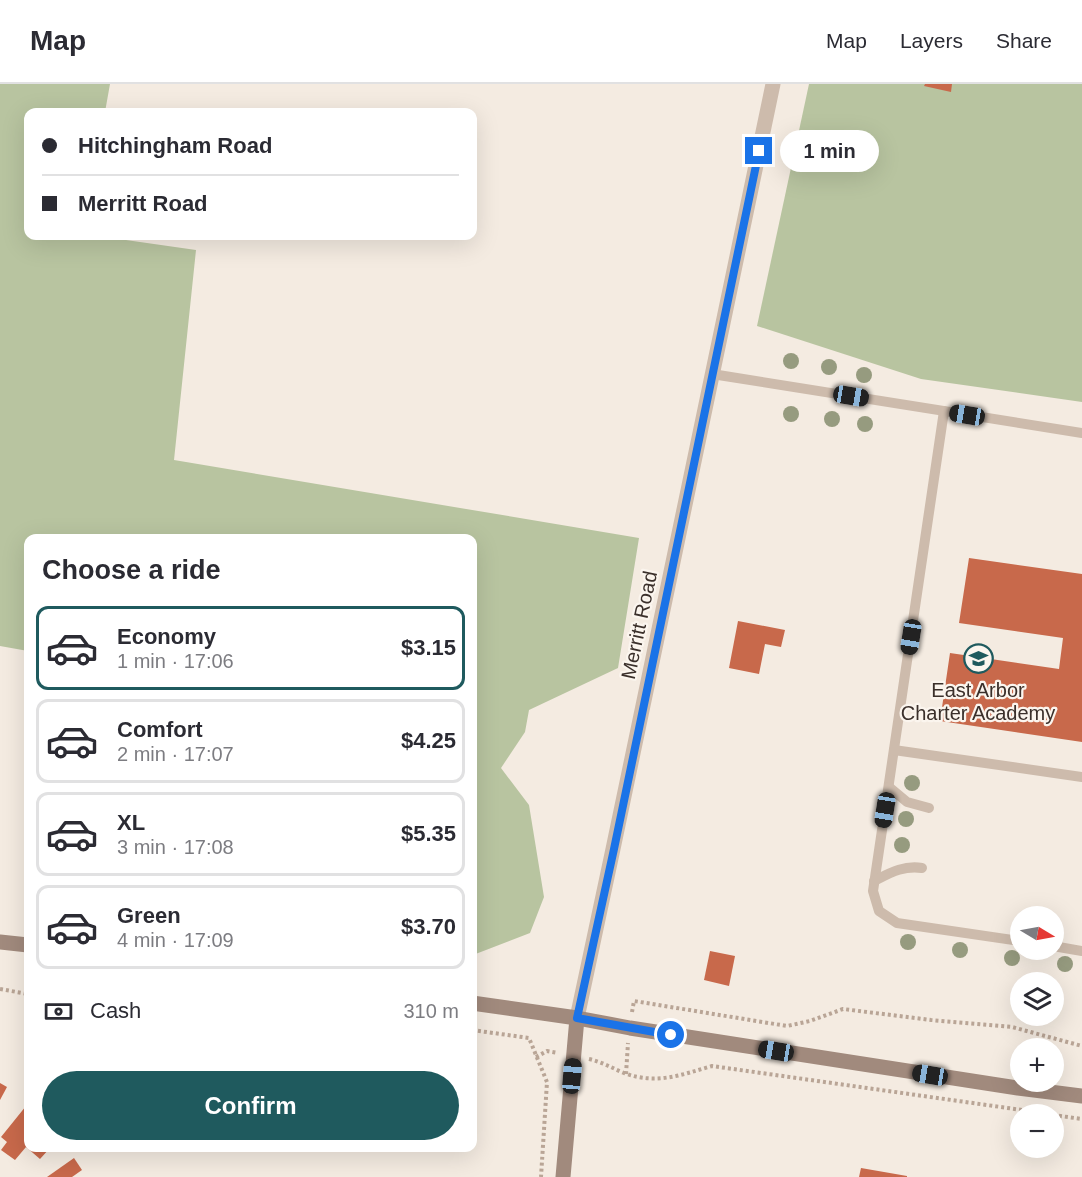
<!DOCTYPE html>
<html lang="en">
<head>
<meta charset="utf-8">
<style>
  body { margin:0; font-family:Helvetica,sans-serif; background:#f7f7f7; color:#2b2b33; height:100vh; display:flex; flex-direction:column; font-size:22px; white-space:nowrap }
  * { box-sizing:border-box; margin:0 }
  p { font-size:20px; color:#7c7c81 }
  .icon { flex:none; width:33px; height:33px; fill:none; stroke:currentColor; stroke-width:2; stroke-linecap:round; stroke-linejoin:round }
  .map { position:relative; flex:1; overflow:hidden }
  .sheet { position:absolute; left:24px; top:450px; width:453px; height:618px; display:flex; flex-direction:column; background:#fff; border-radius:12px; box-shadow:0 6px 24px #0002 }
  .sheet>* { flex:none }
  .top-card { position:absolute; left:24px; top:24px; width:453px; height:132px; border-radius:12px; box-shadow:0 6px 24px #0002; display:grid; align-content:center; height:132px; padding:0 18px; background:#fff }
  .needle { width:39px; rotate:100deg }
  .controls { position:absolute; left:1010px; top:822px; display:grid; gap:12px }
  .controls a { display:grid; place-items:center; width:54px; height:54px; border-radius:50%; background:#fff; box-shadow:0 6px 24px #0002; font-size:30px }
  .end { position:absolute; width:27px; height:27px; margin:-14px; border:8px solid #1a73e8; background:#fff; box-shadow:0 0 0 3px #fff }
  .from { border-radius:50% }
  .bubble { position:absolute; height:42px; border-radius:21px; background:#fff; box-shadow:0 6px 24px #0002; font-size:20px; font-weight:600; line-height:42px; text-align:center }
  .car { position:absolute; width:18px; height:36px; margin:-18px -9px; border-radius:8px; box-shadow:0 0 4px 2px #0007; background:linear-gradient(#222 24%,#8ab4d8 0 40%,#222 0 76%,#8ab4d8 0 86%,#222 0) }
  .top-card b { display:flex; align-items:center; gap:21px; height:57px; font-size:22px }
  .top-card b+b { border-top:2px solid #e1e1e2 }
  .top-card i { width:15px; height:15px; background:#2b2b33 }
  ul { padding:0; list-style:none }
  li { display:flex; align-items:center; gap:18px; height:84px; margin:0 12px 9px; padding:0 6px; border:3px solid #e1e1e2; border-radius:12px }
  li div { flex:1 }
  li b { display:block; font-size:22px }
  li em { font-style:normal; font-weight:600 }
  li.selected { border-color:#1f5a5e }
  li>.icon { width:54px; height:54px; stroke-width:1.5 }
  h2 { padding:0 18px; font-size:27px; line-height:72px }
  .pay { display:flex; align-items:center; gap:15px; height:66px; padding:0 18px; font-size:22px }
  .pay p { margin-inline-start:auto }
  .button { display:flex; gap:12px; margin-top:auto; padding:12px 18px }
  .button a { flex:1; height:69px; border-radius:36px; background:#1f5a5e; color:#fff; font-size:24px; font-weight:600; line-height:69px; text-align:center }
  header { display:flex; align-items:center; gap:36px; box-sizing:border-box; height:84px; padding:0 30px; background:#fff; border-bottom:2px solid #e1e1e2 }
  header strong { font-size:28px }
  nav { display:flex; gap:33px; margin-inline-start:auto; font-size:21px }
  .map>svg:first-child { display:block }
</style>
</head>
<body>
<header>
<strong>Map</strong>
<nav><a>Map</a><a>Layers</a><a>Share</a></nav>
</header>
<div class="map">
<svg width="1082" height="1093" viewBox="0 0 1082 1093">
  <rect width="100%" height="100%" fill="#f4ebe1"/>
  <g fill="#b8c4a0">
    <path d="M0 0H110L105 28H28V152H98L196 166 174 376 639 454 618 584 529 626 525 648 501 684 529 721 544 813 530 849 473 871 472 454H28V567L0 562Z"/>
    <path d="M809 0H1082V318L921 295 757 242Z"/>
  </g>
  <g fill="#c8694b">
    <path d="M925 0H952L951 8 924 2Z"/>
    <path d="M969 474 1082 490V658L940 637 950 569 1059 585 1063 554 959 539Z"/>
    <path d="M738 537 785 546 781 563 765 560 759 590 729 584Z"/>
    <path d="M710 867 735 872 729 902 704 896Z"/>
    <path d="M0 999 7 1003 0 1016Z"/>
    <path d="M26 1022 28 1024V1064H50L40 1075 26 1063 15 1076 1 1066 7 1058 1 1053Z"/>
    <path d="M74 1074 82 1086 72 1093H47Z"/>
    <path d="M861 1084 907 1092V1093H859Z"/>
  </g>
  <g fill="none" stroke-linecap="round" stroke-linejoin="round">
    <g stroke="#b9a596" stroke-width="4" stroke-dasharray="3 3" stroke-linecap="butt">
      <path d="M0 905 28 910"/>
      <path d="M632 928 634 917 787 942 810 937 843 925 931 936 1012 943 1082 962"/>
      <path d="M472 946 529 954 547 998 541 1093"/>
      <path d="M536 973 547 967 558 969"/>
      <path d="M589 975C602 978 612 984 624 989 656 1001 681 991 712 982L1050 1030"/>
      <path d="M626 990 628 959"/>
      <path d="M1053 1031 1082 1035"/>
    </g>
    <g stroke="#cdbbac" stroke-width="10">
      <path d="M712 290 1082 349"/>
      <path d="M944 327 873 807 879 827 897 839 1020 857"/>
      <path d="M894 666 1082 693"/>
      <path d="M889 703 907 718 929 724"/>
      <path d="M874 797C890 789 904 781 922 784"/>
      <path d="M1053 862 1082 867"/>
    </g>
    <path stroke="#cdbbac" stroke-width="15" d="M577 934 613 765 773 0"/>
    <g stroke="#a18a7d" stroke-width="15">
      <path d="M0 858 28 861"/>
      <path d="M472 919 577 934 630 944 1018 1004 1082 1012"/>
      <path d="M563 1093 577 934"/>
    </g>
  </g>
  <g fill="#969b7f">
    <circle cx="791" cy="277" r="8"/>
    <circle cx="829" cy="283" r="8"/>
    <circle cx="864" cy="291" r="8"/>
    <circle cx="791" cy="330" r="8"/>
    <circle cx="832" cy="335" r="8"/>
    <circle cx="865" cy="340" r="8"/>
    <circle cx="912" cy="699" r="8"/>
    <circle cx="906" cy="735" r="8"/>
    <circle cx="902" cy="761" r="8"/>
    <circle cx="908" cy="858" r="8"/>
    <circle cx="960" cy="866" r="8"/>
    <circle cx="1012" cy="874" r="8"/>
    <circle cx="1065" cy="880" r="8"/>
  </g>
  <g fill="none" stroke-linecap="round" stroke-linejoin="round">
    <path stroke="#1a73e8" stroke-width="8" d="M671 951 577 934 614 765 759 67"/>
  </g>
  <defs>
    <symbol id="school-ring" viewBox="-11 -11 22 22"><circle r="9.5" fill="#fbf5ee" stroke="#1f5a5e" stroke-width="1.5"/><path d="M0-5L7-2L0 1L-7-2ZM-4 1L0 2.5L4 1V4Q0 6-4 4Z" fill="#1f5a5e"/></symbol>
  </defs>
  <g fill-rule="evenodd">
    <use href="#school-ring" x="962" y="558" width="33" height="33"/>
  </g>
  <g text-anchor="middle" stroke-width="4.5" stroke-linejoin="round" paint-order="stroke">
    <g font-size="20" fill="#3b302b" stroke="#fbf5ee">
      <text transform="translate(639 541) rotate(-78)" y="7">Merritt Road</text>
    </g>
    <g font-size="20" fill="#3b302b" stroke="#fbf5ee">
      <text x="978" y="613">East Arbor<tspan x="978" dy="23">Charter Academy</tspan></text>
    </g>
  </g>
</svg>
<div class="controls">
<a><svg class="needle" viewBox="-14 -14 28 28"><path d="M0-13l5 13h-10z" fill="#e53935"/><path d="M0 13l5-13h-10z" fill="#7c7c81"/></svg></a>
<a><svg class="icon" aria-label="layers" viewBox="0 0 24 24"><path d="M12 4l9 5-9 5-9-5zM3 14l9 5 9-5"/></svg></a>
<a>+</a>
<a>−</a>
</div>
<i class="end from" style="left:671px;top:951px"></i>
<i class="end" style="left:759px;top:67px"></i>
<div class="bubble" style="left:780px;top:46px;width:99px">1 min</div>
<i class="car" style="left:851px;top:312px;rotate:99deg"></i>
<i class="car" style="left:967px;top:331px;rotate:279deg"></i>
<i class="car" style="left:911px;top:553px;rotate:189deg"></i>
<i class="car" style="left:885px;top:726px;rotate:189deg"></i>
<i class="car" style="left:776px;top:967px;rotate:279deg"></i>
<i class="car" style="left:930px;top:991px;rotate:279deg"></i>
<i class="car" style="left:572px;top:992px;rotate:5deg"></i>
<div class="top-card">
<b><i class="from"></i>Hitchingham Road</b>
<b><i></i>Merritt Road</b>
</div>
<section class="sheet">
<h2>Choose a ride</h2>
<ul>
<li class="selected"><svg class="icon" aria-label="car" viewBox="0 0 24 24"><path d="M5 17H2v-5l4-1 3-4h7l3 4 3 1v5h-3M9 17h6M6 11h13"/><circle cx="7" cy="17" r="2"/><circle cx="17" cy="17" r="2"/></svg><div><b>Economy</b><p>1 min · 17:06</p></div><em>$3.15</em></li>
<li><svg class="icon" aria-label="car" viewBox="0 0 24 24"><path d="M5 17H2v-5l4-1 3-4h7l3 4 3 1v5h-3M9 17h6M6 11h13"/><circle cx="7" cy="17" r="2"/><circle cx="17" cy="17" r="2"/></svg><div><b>Comfort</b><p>2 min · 17:07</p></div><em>$4.25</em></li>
<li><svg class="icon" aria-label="car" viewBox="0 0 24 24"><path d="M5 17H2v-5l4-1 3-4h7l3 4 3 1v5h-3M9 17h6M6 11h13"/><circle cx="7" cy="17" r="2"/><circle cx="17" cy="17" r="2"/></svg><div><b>XL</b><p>3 min · 17:08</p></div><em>$5.35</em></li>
<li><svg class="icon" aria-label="car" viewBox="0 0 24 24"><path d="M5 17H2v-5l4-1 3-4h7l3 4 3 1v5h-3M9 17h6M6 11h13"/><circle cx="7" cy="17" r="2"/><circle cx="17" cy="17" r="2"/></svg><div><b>Green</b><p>4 min · 17:09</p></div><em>$3.70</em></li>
</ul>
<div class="pay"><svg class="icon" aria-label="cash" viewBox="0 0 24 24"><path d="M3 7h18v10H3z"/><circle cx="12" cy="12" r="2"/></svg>Cash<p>310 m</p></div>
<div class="button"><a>Confirm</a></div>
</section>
</div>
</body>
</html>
